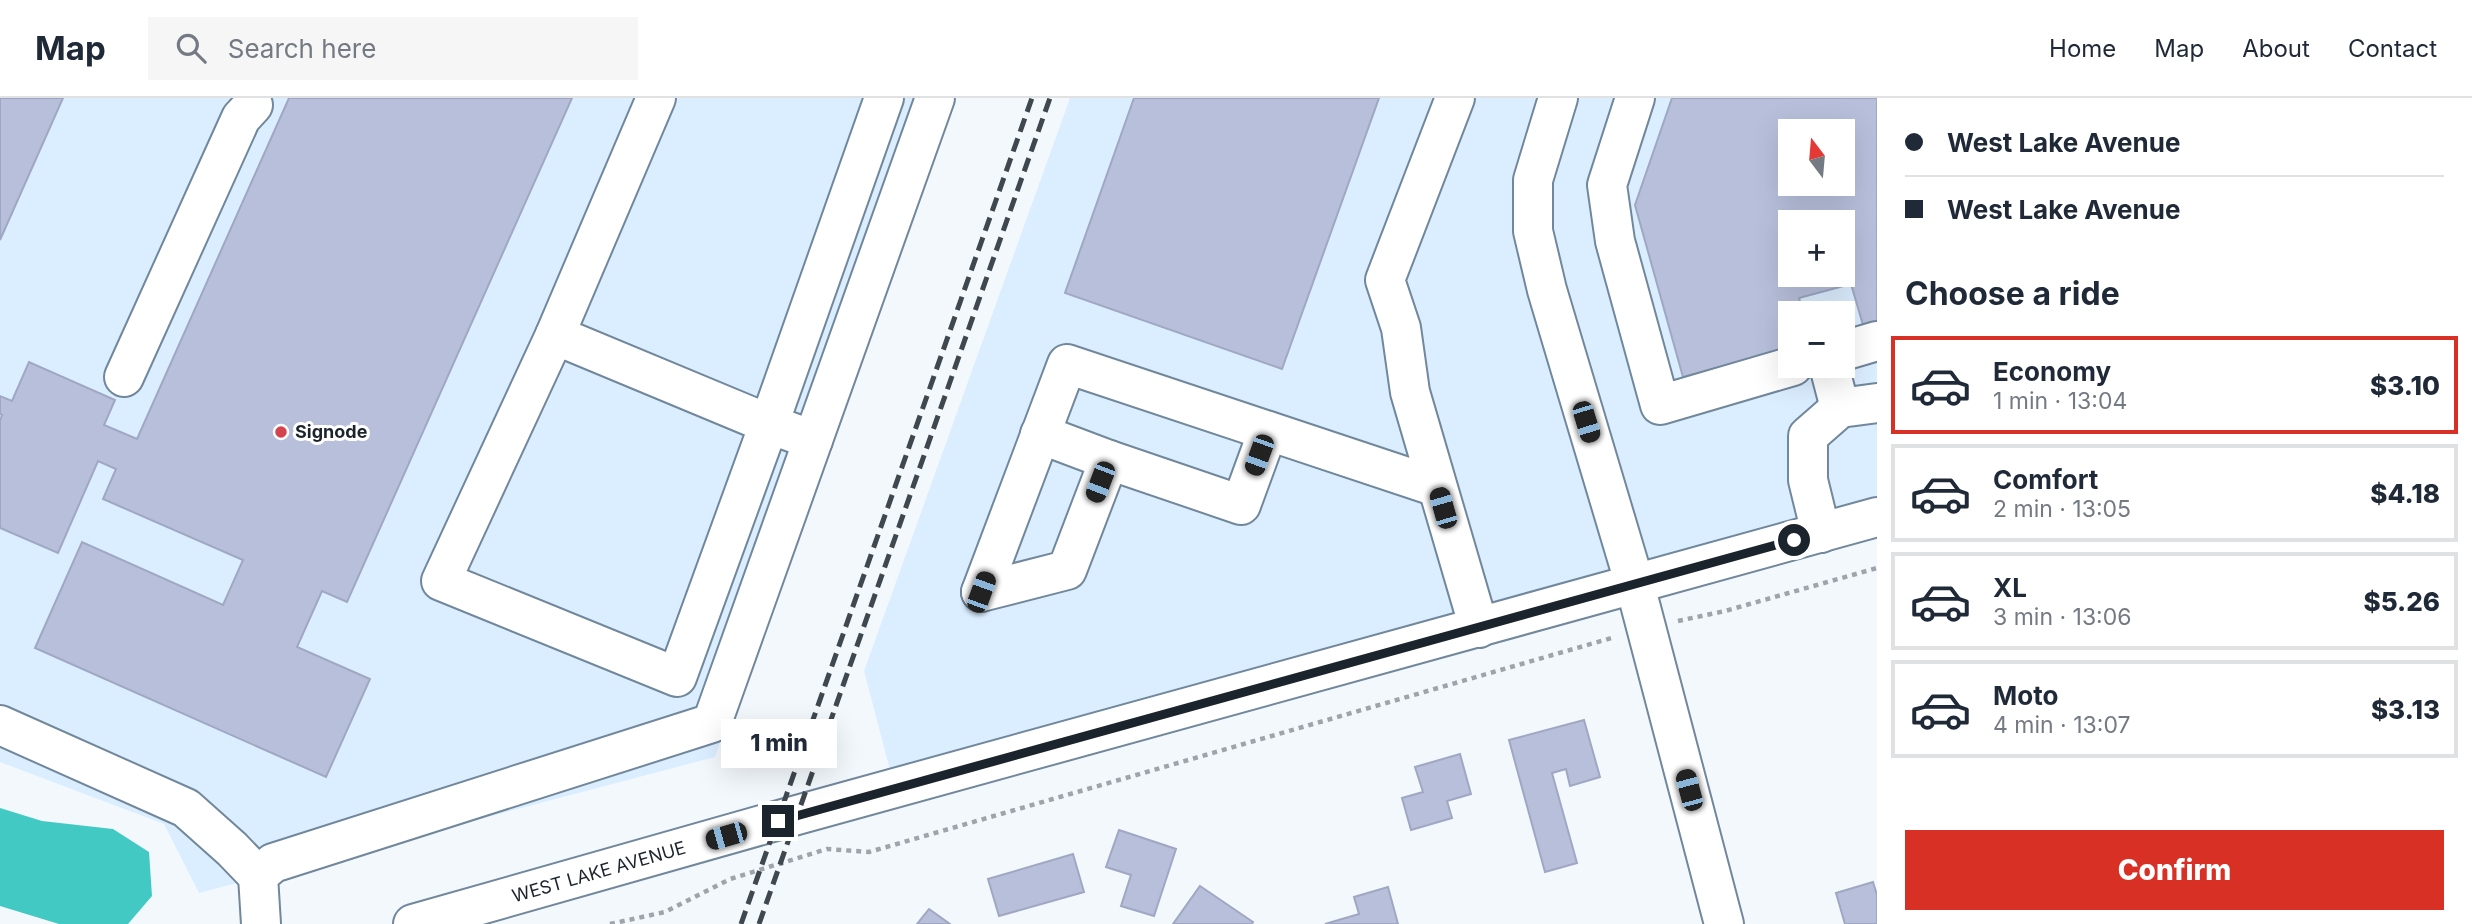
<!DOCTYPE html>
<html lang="en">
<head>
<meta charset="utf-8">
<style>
  body { margin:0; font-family:Inter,sans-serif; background:#f6f6f7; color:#1f2937; height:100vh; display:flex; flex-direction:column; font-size:26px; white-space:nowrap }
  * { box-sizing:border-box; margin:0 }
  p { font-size:23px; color:#747a83 }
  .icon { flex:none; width:38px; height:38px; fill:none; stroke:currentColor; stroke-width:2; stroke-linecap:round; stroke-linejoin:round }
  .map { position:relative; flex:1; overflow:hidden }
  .sheet { display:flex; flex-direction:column; background:#fff; width:595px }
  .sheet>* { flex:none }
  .banner { display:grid; align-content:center; height:154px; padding:0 28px; background:#fff }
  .needle { width:46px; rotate:344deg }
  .controls { position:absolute; left:1778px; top:21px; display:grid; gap:14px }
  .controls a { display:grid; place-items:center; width:77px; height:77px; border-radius:0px; background:#fff; box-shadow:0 7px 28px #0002; font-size:35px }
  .end { position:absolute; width:32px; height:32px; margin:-16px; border:9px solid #1b242c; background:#fff; box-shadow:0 0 0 4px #fff }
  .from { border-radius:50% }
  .bubble { position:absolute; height:49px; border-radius:0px; background:#fff; box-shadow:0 7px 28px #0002; font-size:23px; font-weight:800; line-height:49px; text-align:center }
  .car { position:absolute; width:21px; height:42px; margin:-21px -10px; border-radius:9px; box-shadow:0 0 5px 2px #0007; background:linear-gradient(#222 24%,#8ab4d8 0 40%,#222 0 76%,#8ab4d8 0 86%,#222 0) }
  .banner b { display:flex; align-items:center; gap:24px; height:66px; font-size:26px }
  .banner b+b { border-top:2px solid #e0e1e3 }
  .banner i { width:18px; height:18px; background:#1f2937 }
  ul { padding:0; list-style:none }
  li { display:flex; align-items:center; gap:21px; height:98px; margin:0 14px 10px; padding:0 14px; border:4px solid #e0e1e3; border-radius:0px }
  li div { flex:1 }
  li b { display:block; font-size:26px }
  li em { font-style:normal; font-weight:800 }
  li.on { border-color:#d93025 }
  li>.icon { width:63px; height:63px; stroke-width:1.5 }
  h2 { padding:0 28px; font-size:32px; line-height:84px }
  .button { display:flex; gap:14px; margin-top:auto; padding:14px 28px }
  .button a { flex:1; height:80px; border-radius:0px; background:#d93025; color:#fff; font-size:28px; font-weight:800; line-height:80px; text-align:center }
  header { display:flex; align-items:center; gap:42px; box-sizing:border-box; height:98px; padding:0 35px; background:#fff; border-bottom:2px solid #e0e1e3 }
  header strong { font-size:33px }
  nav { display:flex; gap:38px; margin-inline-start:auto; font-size:24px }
  .search { width:490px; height:63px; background:#f6f6f7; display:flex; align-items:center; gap:18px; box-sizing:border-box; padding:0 24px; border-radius:0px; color:#747a83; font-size:26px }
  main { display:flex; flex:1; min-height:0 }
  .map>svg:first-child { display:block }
</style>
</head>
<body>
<header>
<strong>Map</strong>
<div class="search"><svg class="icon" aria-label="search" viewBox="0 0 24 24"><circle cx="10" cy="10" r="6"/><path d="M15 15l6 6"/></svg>Search here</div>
<nav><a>Home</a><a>Map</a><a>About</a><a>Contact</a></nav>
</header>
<main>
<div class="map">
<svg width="1877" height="826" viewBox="0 0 1877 826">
  <rect width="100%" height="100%" fill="#f3f8fd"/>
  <g fill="#dbeeff" fill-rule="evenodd">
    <path d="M0 0H945L715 659 199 795 164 726 0 664Z"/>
    <path d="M1070 0H1877V398L890 672 864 573ZM1790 33H1843V86H1790ZM1790 124H1843V177H1790ZM1790 215H1843V268H1790Z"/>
  </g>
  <path fill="#43c9c4" d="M0 710 42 723 113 731 149 754 152 798 128 826H59L0 808Z"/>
  <g fill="#b7bfdb" stroke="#9fa7c2" stroke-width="2" fill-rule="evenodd">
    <path d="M0 0H63L0 142Z"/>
    <path d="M289 0H572L347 504 322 493 297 549 370 581 326 679 35 550 82 444 223 507 243 462 103 401 116 371 98 363 58 455 0 430V323L2 317 0 316V298L12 303 29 264 115 302 104 327 137 341Z"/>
    <path d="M1134 0H1379L1282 271 1065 195Z"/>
    <path d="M1672 0H1877V223L1863 227 1851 186 1799 200 1803 215H1790V250L1683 279 1635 107ZM1790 33H1843V86H1790ZM1790 124H1843V177H1790Z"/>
    <path d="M1584 622 1600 679 1570 688 1566 671 1552 675 1577 765 1545 774 1509 642Z"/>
    <path d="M1460 656 1471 696 1447 703 1452 720 1411 732 1402 700 1423 694 1415 669Z"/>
    <path d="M1119 732 1176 751 1154 818 1121 808 1131 777 1106 769Z"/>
    <path d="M1073 756 1084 794 999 818 988 781Z"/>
    <path d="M1873 784 1877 797V826H1845L1836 795Z"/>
    <path d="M1200 788 1253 824 1252 826H1173Z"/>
    <path d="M1388 789 1398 826H1325L1359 816 1354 799Z"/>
    <path d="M929 811 950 826H917Z"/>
  </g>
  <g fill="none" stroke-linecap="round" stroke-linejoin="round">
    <defs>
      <g id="minor">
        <path d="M1455 0 1385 182 1401 230 1410 294 1479 530"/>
        <path d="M1558 0 1533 82V133L1547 192 1635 487 1724 826"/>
        <path d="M1635 0 1607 87 1615 143 1660 307 1793 268"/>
        <path d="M555 237 656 0"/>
        <path d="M1843 253 1877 243"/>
        <path d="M1829 268 1840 310"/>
        <path d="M124 279 241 20 253 7"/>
        <path d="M1040 336 1109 362"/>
        <path d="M813 342 769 326 677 579 441 483 555 237 769 326 884 0"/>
        <path d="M1821 435 1808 382V338L1840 310 1877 305"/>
        <path d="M981 494 1067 266 1437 389"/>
        <path d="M981 494 1067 472 1109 362 1241 407 1268 333"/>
        <path d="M0 627 186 710 232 751 258 778"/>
        <path d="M261 826 258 778 273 765 712 625 935 0"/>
        <path d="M413 826 797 717 1877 419"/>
      </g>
    </defs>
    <use href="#minor" stroke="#71879b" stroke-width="42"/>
    <g stroke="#9da4aa" stroke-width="4.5" stroke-dasharray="5 5" stroke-linecap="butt">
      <path d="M1678 523 1725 513 1877 470"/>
      <path d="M610 826 665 814 730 781 827 751 869 754 1615 539"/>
    </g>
    <use href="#minor" stroke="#fff" stroke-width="38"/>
    <g stroke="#3f474f" stroke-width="5" stroke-dasharray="14 7" stroke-linecap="butt">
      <path d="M741 826 1032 0"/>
      <path d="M759 826 1050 0"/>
    </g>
  </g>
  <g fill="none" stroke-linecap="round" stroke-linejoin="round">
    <path stroke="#1b242c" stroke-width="9" d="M778 723 1794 442"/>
  </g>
  <circle fill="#d4444c" stroke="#fff" stroke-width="2.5" cx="281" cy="334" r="7"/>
  <g text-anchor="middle" stroke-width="6" stroke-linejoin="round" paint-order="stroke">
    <g font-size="18" font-weight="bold" fill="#1b242c" stroke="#fff" text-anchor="start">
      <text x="295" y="340">Signode</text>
    </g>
    <g font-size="18" fill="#1b242c" stroke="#fff">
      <text transform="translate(599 774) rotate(-16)" y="6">WEST LAKE AVENUE</text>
    </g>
  </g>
</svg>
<div class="controls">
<a><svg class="needle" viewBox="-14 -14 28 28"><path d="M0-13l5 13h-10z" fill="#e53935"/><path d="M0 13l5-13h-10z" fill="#747a83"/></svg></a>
<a>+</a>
<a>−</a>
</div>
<i class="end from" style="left:1794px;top:442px"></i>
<i class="end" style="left:778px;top:723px"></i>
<div class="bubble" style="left:721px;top:621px;width:116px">1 min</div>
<i class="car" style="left:1586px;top:324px;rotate:163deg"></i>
<i class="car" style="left:1259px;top:357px;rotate:200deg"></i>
<i class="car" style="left:1100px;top:384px;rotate:201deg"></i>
<i class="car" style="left:1443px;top:410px;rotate:344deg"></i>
<i class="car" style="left:981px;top:494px;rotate:20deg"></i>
<i class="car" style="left:1689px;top:692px;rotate:345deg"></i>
<i class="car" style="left:726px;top:738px;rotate:254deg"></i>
</div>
<section class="sheet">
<div class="banner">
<b><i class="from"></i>West Lake Avenue</b>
<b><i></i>West Lake Avenue</b>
</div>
<h2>Choose a ride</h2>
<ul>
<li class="on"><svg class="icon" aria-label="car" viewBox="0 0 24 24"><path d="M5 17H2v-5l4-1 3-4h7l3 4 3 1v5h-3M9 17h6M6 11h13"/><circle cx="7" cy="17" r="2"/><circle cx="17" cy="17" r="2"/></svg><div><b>Economy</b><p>1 min · 13:04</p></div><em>$3.10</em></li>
<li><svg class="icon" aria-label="car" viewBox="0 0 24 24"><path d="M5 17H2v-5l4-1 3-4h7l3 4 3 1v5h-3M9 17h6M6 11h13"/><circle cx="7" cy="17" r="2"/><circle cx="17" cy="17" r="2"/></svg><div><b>Comfort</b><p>2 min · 13:05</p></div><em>$4.18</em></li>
<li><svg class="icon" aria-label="car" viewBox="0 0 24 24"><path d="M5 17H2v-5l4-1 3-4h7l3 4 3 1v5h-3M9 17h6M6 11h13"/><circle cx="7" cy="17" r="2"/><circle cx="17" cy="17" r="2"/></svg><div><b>XL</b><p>3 min · 13:06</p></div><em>$5.26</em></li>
<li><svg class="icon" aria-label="car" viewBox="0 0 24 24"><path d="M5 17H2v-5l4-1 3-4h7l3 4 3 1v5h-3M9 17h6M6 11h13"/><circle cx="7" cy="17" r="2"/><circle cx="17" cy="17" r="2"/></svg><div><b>Moto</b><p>4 min · 13:07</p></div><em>$3.13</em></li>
</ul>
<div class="button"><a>Confirm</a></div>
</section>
</main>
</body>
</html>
